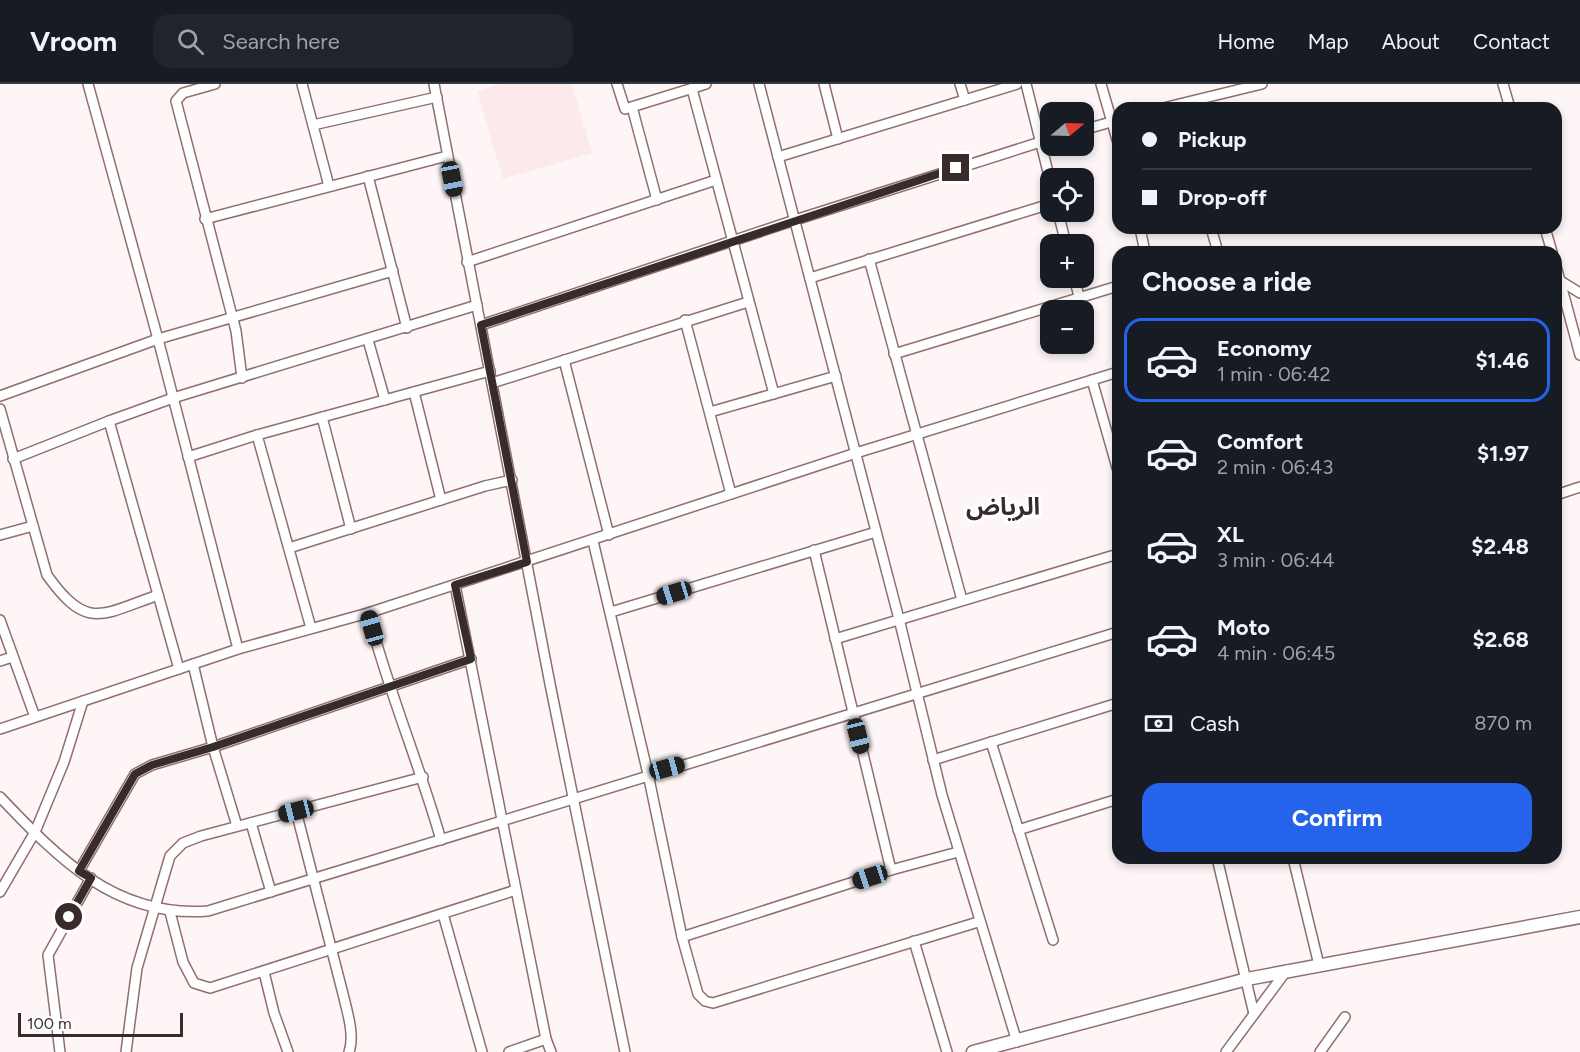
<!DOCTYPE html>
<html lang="en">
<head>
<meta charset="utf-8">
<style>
  body { margin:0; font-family:Figtree,"Noto Sans Arabic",sans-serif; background:#20242c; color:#f1f3f6; height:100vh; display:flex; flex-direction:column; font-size:22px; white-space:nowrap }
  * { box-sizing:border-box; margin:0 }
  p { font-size:20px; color:#9ea1a6 }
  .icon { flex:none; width:33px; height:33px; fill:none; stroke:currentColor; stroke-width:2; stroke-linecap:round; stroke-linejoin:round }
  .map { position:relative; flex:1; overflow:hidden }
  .side { position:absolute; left:1112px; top:162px; width:450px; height:618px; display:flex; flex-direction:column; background:#171b24; border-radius:18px; box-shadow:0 3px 9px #0003 }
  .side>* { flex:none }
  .top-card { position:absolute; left:1112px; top:18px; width:450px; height:132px; border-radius:18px; box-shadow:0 3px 9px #0003; display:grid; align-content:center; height:132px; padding:0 30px; background:#171b24 }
  .needle { width:39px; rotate:71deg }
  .fabs { position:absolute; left:1040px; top:18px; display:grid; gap:12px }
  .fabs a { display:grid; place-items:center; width:54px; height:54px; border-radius:12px; background:#171b24; box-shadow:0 3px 9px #0003; font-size:30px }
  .scale { position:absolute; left:18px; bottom:15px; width:165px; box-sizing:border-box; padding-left:6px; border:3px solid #382b2b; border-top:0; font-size:16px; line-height:21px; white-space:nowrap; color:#382b2b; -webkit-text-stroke:4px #fff; paint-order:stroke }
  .end { position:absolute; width:27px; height:27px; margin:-14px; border:8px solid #382b2b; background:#fff; box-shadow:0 0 0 3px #fff }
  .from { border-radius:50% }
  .car { position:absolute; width:18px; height:36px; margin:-18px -9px; border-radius:8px; box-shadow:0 0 4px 2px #0007; background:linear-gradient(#222 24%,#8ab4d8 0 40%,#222 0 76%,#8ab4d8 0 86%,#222 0) }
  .top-card b { display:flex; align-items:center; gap:21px; height:57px; font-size:22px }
  .top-card b+b { border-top:2px solid #363941 }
  .top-card i { width:15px; height:15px; background:#f1f3f6 }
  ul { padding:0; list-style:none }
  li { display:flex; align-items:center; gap:18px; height:84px; margin:0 12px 9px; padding:0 18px; border:3px solid transparent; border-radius:18px }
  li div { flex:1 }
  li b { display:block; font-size:22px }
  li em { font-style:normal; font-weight:700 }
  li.active { border-color:#2563eb }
  li>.icon { width:54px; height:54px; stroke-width:1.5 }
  h2 { padding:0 30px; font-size:27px; line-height:72px }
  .pay { display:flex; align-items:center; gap:15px; height:66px; padding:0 30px; font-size:22px }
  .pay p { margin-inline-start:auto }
  .action { display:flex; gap:12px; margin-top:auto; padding:12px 30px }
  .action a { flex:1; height:69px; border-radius:18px; background:#2563eb; color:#fff; font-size:24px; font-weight:700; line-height:69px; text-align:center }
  header { display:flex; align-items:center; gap:36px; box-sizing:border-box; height:84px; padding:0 30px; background:#171b24; border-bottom:2px solid #363941 }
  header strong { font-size:28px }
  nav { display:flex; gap:33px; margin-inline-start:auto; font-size:21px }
  .search { width:420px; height:54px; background:#20242c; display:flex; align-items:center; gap:15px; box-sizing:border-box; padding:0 21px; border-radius:18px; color:#9ea1a6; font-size:22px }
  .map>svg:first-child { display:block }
</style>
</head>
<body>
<header>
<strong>Vroom</strong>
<div class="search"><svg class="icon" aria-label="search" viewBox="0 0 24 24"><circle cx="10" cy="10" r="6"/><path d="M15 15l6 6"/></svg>Search here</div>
<nav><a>Home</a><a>Map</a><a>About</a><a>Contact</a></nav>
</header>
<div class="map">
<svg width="1580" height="968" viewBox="0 0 1580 968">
  <rect width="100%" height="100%" fill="#fef6f6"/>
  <path fill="#fce9e9" d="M499 0H572L592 69 503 95 477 7Z"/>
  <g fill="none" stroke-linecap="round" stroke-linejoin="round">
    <defs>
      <g id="street">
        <path d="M88 0 158 255 238 565"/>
        <path d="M215 0 183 9 176 17 236 247 242 294"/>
        <path d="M302 0 329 102"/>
        <path d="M434 0 551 605 625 968"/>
        <path d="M617 0 625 25 706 0"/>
        <path d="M759 0 899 535 942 711 1017 958"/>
        <path d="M824 0 838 55"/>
        <path d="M960 0 965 16"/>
        <path d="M1026 0 1050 96"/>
        <path d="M1101 0 1118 59"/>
        <path d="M1503 0 1510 24"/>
        <path d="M692 5 774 310"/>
        <path d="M632 23 657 116"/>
        <path d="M1163 24 1262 0"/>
        <path d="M313 41 437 13"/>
        <path d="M1083 46 1118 36"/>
        <path d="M778 73 1017 0"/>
        <path d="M368 92 407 244"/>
        <path d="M1058 128 1066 160"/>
        <path d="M205 135 447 72"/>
        <path d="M1140 144 1145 168"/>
        <path d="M1211 144 1218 168"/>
        <path d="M1545 144 1552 168"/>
        <path d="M869 175 962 516"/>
        <path d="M467 178 716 96"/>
        <path d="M1556 182 1580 271"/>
        <path d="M810 194 1050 120"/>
        <path d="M1074 194 1079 212"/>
        <path d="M1559 196 1580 209"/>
        <path d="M685 236 731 410"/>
        <path d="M481 241 795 136 1050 55"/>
        <path d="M368 256 385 316"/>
        <path d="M894 270 1118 202"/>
        <path d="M564 276 609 451"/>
        <path d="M1092 296 1118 387"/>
        <path d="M492 299 748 218"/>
        <path d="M414 308 441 416"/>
        <path d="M0 312 158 255 393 187"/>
        <path d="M0 325 47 491C87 547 101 531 158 511"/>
        <path d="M710 328 836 292"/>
        <path d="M322 333 351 445"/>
        <path d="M188 373 257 351"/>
        <path d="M13 375 109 337"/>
        <path d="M1556 411 1580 403"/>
        <path d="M0 451 33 442"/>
        <path d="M593 457 648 690 682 853 698 910 705 917 713 919 978 838"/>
        <path d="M289 464 485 402 512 396"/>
        <path d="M814 466 891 786"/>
        <path d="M455 501 546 955 551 968"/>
        <path d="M611 528 876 448"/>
        <path d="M368 529C388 606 419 679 441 756"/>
        <path d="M0 536 35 633"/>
        <path d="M311 544 257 351 490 287"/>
        <path d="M835 555 1118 470"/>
        <path d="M0 577 12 573"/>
        <path d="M193 580 213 663 237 742"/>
        <path d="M179 585 109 337 173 314 477 221"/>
        <path d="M0 645 238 565 368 529 856 369 1118 288"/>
        <path d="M991 658 1053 856"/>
        <path d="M933 676 1118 619"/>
        <path d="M0 713C59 775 116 834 208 827L1118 548"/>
        <path d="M296 727 343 910C347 927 355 951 349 968"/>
        <path d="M251 739 271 808"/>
        <path d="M1018 746 1118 715"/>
        <path d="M1217 774 1254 930"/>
        <path d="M1293 774 1319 881"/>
        <path d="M79 787 135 690 152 681 213 663 471 575"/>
        <path d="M0 808 35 748 64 678 83 617"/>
        <path d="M170 828 183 878 194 899 210 904 516 806"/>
        <path d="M443 830 482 968"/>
        <path d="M682 853 891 786 958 768"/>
        <path d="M914 857 947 968"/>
        <path d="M264 888 274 929 288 968"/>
        <path d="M60 968 48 871 91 794"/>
        <path d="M126 968 137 884 170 772 183 759 201 752 423 693"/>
        <path d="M509 968 546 955"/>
        <path d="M1226 968 1287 886"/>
        <path d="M1320 968 1345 933"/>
      </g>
      <path id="secondary" d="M973 968 1247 895 1580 833"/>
    </defs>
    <use href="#street" stroke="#8f6f6f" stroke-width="12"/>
    <use href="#secondary" stroke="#8f6f6f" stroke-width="15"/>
    <use href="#street" stroke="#fff" stroke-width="9"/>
    <use href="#secondary" stroke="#fff" stroke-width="12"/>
  </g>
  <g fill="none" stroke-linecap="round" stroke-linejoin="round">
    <path stroke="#382b2b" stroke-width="8" d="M69 833 91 794 79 787 135 690 152 681 213 663 471 575 455 501 527 478 481 241 956 84"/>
  </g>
  <g text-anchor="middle" stroke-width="6" stroke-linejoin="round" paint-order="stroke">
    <g font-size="24" font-weight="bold" fill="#382b2b" stroke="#fff">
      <text x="1003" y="431">الرياض</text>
    </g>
  </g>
</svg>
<div class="fabs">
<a><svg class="needle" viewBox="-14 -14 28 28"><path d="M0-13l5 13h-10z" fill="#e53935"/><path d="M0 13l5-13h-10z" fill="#9ea1a6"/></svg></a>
<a><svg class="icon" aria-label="locate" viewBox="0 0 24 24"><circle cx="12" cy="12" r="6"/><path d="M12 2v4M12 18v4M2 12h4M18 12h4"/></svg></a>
<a>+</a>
<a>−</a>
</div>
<div class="scale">100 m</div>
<i class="end from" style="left:69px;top:833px"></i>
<i class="end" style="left:956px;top:84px"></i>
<i class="car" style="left:452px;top:95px;rotate:169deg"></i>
<i class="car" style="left:674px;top:509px;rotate:253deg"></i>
<i class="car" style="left:372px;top:544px;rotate:344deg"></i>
<i class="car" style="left:858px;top:652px;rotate:166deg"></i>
<i class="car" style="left:667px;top:684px;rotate:75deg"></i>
<i class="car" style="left:296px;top:727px;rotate:256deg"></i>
<i class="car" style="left:870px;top:793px;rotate:252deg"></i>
<div class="top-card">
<b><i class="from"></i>Pickup</b>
<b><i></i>Drop-off</b>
</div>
<section class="side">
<h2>Choose a ride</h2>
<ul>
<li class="active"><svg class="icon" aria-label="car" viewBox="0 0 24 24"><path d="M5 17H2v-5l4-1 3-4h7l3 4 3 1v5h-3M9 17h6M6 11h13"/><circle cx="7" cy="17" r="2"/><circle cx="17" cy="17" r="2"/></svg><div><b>Economy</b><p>1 min · 06:42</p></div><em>$1.46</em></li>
<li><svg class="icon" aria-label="car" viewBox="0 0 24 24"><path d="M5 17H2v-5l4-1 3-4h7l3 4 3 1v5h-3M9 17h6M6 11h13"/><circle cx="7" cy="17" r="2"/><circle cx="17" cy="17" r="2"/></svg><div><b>Comfort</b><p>2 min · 06:43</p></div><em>$1.97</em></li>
<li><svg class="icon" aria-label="car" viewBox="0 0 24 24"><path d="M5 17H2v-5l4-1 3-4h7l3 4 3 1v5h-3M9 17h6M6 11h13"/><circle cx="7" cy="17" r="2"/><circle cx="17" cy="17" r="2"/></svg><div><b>XL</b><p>3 min · 06:44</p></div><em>$2.48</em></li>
<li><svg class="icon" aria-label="car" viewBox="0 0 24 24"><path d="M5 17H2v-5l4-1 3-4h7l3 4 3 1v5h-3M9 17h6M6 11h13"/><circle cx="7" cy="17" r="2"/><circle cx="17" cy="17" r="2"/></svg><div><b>Moto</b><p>4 min · 06:45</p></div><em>$2.68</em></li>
</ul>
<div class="pay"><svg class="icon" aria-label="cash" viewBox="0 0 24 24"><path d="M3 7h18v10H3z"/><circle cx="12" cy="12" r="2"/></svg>Cash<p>870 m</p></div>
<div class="action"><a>Confirm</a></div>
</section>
</div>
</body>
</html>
